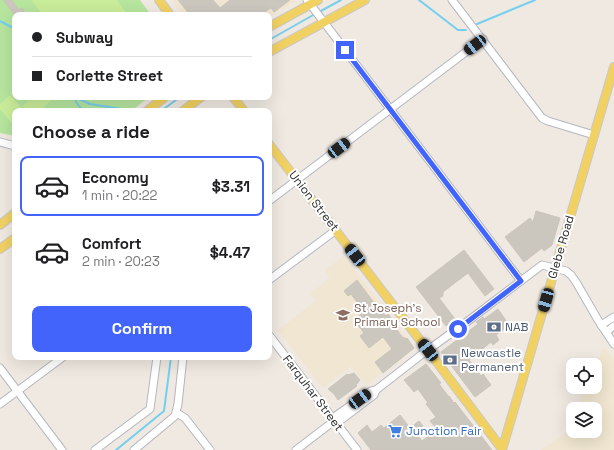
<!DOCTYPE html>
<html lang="en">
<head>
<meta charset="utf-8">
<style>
  body { margin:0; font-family:"Space Grotesk",sans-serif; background:#f6f6f6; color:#202124; height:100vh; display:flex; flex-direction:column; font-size:15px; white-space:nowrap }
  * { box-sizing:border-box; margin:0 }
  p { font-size:13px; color:#757577 }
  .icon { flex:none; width:22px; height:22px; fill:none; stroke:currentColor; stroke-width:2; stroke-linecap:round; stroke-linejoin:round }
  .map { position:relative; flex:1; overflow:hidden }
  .side { position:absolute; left:12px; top:108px; width:260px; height:252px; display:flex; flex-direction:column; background:#fff; border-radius:8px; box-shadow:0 4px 16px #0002 }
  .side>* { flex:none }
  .banner { position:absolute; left:12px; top:12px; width:260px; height:88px; border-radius:8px; box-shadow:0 4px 16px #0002; display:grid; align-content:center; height:88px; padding:0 20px; background:#fff }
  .buttons { position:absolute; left:566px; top:358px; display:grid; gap:8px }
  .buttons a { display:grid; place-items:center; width:36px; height:36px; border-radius:8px; background:#fff; box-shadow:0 4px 16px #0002; font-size:20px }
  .end { position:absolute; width:18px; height:18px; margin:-9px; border:5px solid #4264fb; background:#fff; box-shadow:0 0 0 2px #fff }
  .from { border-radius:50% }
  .car { position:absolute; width:12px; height:24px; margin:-12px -6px; border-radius:5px; box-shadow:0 0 3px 1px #0007; background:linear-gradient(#222 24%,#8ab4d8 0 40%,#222 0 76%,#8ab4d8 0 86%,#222 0) }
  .banner b { display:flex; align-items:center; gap:14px; height:38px; font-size:15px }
  .banner b+b { border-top:1px solid #e0e0e0 }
  .banner i { width:10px; height:10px; background:#202124 }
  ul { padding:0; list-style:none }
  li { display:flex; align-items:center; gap:12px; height:60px; margin:0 8px 6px; padding:0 12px; border:2px solid transparent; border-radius:8px }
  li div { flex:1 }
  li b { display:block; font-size:15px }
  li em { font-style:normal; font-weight:700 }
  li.selected { border-color:#4264fb }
  li>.icon { width:36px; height:36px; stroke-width:1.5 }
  h2 { padding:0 20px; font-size:18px; line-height:48px }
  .action { display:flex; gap:8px; margin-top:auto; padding:8px 20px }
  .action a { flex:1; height:46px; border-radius:8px; background:#4264fb; color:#fff; font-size:16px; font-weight:700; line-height:46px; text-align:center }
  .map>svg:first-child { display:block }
</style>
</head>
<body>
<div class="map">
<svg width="614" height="450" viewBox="0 0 614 450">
  <rect width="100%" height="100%" fill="#efe9e1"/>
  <g fill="#f0e6d1">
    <path d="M172 0H295L296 2 269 17V15H183Z"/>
    <path d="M344 256 415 349 366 385 351 366 323 388 278 330 316 301 310 293 330 278 325 270Z"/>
    <path d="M604 347 614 359V450H541L565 434 573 416V431H595V409H576L586 387H595V367Z"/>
  </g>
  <path fill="#b6e59e" d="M0 0H140L151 15H15V97H149L131 111H15V136L0 133Z"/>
  <g fill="#c9ec9a">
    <path d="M31 0H117L128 15H43Z"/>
    <path d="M10 95 24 111H15V127L0 109V104Z"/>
    <path d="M33 97H53L54 98 39 111H26L22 107Z"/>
  </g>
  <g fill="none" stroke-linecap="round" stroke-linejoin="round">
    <g stroke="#75cff0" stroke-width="2">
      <path d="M419 0 458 30H466"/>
      <path d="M319 12 341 0"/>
      <path d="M0 21 15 29"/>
      <path d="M477 24 535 0"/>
      <path d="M269 40 315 14"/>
      <path d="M75 97 90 104 134 111"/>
      <path d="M75 97 76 102 83 111"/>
      <path d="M158 111H161L180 97"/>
      <path d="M116 450 164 411 171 357"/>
    </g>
  </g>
  <g fill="#cbc7bf" stroke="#cbc5ba">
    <path d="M3 0H12L19 10 22 8 27 15H13L14 14Z"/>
    <path d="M178 0H213L220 8 230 0H290L274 12 271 8 260 15H190Z"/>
    <path d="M536 211 560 218 552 245 544 251 542 248 524 262 505 237 530 218 533 222Z"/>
    <path d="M464 250 494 289 485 296 468 273 443 292V296L439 298 455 319 446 326 416 287Z"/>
    <path d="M357 280 375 304 376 303 386 316 388 314 396 324 394 326 403 338 404 337 405 339 407 338 414 348 383 373 375 362 392 349 383 337 369 348 360 336 364 333 354 320 364 312 351 294 348 296 344 291Z"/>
    <path d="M498 309 509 325 496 335 499 340 493 345 491 342 469 360 481 376 483 374 491 385 475 397 441 352 478 324 476 322 483 317 484 319Z"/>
    <path d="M426 364 441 383 439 384 449 397V396L454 403 455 402 492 450H371L358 433 367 425 372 432 381 425 384 428 400 415 410 428 419 421 423 426 415 432 422 441 437 429 430 421 436 417 426 404 428 403 418 389 414 392 404 380Z"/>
    <path d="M354 373 360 380 356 385 357 386 338 400 334 394 328 389 347 374 348 375Z"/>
  </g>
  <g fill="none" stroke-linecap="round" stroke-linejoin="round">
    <defs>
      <g id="minor">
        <path d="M307 0 521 281"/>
        <path d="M452 0 542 118 548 121 594 135"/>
        <path d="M0 142 15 146"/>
        <path d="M269 201 483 39"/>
        <path d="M269 280 336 230"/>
        <path d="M601 325 614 317"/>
        <path d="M606 332 614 326"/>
        <path d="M269 335 357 450"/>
        <path d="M0 368 62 450"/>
        <path d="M0 404 63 357"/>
        <path d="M177 413 185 418 210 450"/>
        <path d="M334 421 341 420 374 395 376 390 421 355 468 321 542 265 566 271 571 275 576 282 598 320 614 344"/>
        <path d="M95 450 150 409 157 357"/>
        <path d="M134 450 175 416 178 404 183 357"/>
        <path d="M296 450 334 421 337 415 371 391 376 390"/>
      </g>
      <g id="major">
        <path d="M159 0 170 15"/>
        <path d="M269 27 318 0"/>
        <path d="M269 52 365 0"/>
        <path d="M233 97 244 111"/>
        <path d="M147 111 165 97"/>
        <path d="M183 111 201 97"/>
        <path d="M269 144 433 357 502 449"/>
        <path d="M0 225 15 213"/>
        <path d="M0 249 15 238"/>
        <path d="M502 450 614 67"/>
      </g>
    </defs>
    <use href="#minor" stroke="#b4b7c1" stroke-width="9"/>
    <use href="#major" stroke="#c9c9c9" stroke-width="10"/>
    <use href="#minor" stroke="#fff" stroke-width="7"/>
    <use href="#major" stroke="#f2d163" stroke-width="8"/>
  </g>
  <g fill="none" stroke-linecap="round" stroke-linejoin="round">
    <path stroke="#4264fb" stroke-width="5" d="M345 50 521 281 458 329"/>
  </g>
  <defs>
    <symbol id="school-bare" viewBox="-9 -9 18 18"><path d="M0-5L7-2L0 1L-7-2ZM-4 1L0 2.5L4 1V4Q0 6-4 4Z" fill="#8d6e63" stroke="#fff" stroke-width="2.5" paint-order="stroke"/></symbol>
    <symbol id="bank-bare" viewBox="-9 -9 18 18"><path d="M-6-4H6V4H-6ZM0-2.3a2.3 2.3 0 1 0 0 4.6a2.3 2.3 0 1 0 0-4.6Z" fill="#5c6f8a" stroke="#fff" stroke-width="2.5" paint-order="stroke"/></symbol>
    <symbol id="supermarket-bare" viewBox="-9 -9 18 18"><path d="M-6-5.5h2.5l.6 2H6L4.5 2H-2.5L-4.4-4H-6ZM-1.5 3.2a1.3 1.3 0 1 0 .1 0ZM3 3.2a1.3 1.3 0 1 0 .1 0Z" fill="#3f7fe0" stroke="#fff" stroke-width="2.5" paint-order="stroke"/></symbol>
  </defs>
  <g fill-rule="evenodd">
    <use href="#school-bare" x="333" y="305" width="20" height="20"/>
    <use href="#bank-bare" x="484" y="317" width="20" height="20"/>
    <use href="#bank-bare" x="440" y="350" width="20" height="20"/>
    <use href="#supermarket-bare" x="385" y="421" width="20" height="20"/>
  </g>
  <g text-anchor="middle" stroke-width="4" stroke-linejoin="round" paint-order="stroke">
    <g font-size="12" fill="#2e2e2e" stroke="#fff">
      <text transform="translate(314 201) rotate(52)" y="4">Union Street</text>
      <text transform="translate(561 247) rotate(-74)" y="4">Glebe Road</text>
      <text transform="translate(313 393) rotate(53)" y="4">Farquhar Street</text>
    </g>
    <g font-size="12" fill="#785e54" stroke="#fff" text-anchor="start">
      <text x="354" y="312">St Joseph's<tspan x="354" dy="14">Primary School</tspan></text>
    </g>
    <g font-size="12" fill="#4e5e75" stroke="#fff" text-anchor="start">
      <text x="505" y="331">NAB</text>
      <text x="461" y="357">Newcastle<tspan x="461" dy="14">Permanent</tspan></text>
    </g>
    <g font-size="12" fill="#366cbe" stroke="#fff" text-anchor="start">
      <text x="406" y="435">Junction Fair</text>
    </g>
  </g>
</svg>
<div class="buttons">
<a><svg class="icon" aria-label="locate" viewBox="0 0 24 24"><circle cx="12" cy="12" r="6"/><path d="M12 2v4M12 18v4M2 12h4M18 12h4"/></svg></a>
<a><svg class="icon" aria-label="layers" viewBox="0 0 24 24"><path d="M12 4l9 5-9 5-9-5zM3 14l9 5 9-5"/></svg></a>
</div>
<i class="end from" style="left:458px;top:329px"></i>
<i class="end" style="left:345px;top:50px"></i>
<i class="car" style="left:475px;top:45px;rotate:233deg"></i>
<i class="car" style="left:339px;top:148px;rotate:53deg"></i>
<i class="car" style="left:355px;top:255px;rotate:322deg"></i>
<i class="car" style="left:546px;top:300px;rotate:196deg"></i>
<i class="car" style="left:428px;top:350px;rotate:322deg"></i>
<i class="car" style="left:360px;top:399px;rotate:54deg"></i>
<div class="banner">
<b><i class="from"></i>Subway</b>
<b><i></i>Corlette Street</b>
</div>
<section class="side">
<h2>Choose a ride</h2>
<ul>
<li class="selected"><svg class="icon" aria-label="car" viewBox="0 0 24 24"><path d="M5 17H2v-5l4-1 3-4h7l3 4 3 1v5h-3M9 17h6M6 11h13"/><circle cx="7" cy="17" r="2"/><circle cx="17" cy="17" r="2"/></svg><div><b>Economy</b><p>1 min · 20:22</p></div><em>$3.31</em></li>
<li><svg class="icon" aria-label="car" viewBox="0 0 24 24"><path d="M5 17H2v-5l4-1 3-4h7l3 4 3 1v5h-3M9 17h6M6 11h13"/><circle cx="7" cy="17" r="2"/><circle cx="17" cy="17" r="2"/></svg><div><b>Comfort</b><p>2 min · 20:23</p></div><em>$4.47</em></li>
</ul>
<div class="action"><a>Confirm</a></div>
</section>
</div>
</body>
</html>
